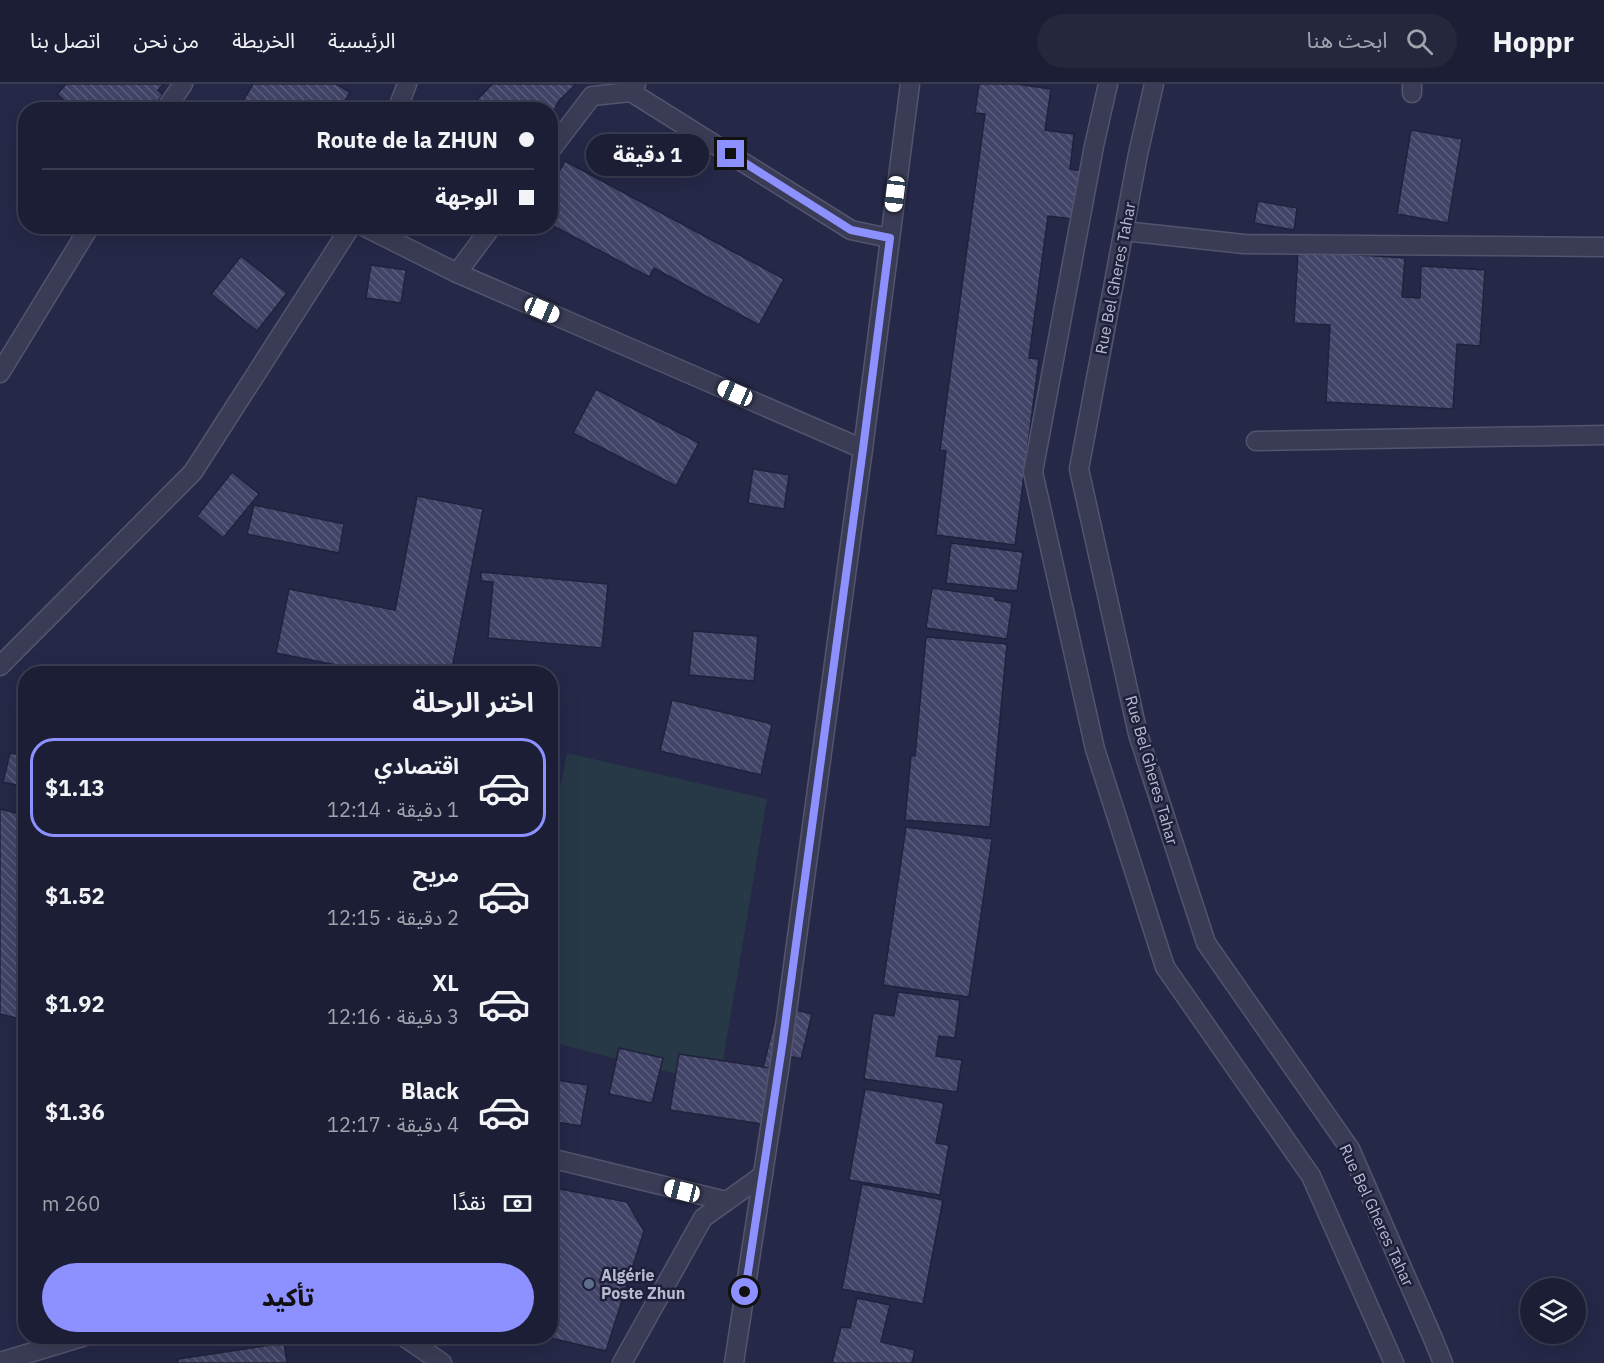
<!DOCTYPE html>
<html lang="ar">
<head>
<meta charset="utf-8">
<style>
  body { margin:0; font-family:"IBM Plex Sans","Noto Sans Arabic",sans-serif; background:#25273d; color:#f1f3f6; direction:rtl; height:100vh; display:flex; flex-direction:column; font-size:22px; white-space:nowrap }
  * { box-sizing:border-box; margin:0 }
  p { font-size:20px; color:#a0a2ad }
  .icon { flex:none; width:33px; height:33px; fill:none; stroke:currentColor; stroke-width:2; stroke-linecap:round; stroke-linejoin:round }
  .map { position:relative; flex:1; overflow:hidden; direction:ltr }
  .drawer { position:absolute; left:18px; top:582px; width:540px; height:678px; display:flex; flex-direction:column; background:#1c1e35; border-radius:24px; box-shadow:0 6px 24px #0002,0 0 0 2px #3a3c50; direction:rtl }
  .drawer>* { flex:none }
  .guide { position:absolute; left:18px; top:18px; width:540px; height:132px; border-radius:24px; box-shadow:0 6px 24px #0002,0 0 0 2px #3a3c50; direction:rtl; display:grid; align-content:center; height:132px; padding:0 24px; background:#1c1e35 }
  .buttons { position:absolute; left:1520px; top:1194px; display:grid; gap:12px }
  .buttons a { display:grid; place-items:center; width:66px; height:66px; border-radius:50%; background:#1c1e35; box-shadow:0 6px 24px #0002,0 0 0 2px #3a3c50; font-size:30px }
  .end { position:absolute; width:27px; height:27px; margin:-14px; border:8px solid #8d91ff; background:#111; box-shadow:0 0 0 3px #111 }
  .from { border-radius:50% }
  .bubble { position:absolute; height:42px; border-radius:21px; background:#1c1e35; box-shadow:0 6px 24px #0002,0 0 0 2px #3a3c50; font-size:20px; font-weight:800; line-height:42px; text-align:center; direction:rtl }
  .car { position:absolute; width:18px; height:36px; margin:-18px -9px; border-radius:8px; box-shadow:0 0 4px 2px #0007; background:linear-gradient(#fff 24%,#345 0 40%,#fff 0 76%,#345 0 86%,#fff 0) }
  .guide b { display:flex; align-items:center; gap:21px; height:57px; font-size:22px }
  .guide b+b { border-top:2px solid #3a3c50 }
  .guide i { width:15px; height:15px; background:#f1f3f6 }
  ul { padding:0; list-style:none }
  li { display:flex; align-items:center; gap:18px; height:99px; margin:0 12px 9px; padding:0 12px; border:3px solid transparent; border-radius:24px }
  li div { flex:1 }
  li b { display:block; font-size:22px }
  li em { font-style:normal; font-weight:800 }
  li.selected { border-color:#8d91ff }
  li>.icon { width:54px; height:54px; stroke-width:1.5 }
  h2 { padding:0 24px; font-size:27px; line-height:72px }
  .pay { display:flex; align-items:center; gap:15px; height:66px; padding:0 24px; font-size:22px }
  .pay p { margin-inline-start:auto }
  .action { display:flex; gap:12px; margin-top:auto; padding:12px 24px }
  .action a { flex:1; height:69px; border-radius:36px; background:#8d91ff; color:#111; font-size:24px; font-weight:800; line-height:69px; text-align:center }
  header { display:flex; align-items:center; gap:36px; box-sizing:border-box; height:84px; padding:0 30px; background:#1c1e35; border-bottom:2px solid #3a3c50 }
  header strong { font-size:28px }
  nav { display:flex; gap:33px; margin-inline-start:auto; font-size:21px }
  .search { width:420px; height:54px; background:#25273d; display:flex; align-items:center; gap:15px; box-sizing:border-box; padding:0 21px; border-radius:33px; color:#a0a2ad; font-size:22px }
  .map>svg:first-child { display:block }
</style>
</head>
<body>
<header>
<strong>Hoppr</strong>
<div class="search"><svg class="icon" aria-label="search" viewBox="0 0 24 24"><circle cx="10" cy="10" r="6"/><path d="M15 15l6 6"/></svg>ابحث هنا</div>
<nav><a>الرئيسية</a><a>الخريطة</a><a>من نحن</a><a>اتصل بنا</a></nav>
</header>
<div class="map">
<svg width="1604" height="1279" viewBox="0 0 1604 1279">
  <defs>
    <pattern id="building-back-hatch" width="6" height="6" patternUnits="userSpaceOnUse" patternTransform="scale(1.5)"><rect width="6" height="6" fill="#424467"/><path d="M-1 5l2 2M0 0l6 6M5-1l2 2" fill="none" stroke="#5b5d7c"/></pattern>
  </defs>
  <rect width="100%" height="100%" fill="#252847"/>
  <path fill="#273847" d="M567 669 767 715 719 1001 551 958V748Z"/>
  <g fill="url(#building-back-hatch)" stroke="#20223d" stroke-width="1.5">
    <path d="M66 0H164L158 6 163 11 150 26H74L57 10Z"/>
    <path d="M253 0H336L350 8 340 26H238Z"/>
    <path d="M492 0H576L558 18 550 36V26H473L477 16Z"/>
    <path d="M979 0H1016L1051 5 1045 46 1074 50 1070 85 1081 87 1074 135 1048 132 1029 274 1039 275 1015 461 936 451 946 367 940 366 985 30 975 29Z"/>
    <path d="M1411 46 1462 55 1448 139 1397 130Z"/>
    <path d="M565 77 784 195 759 241 654 184 649 193 550 140V104Z"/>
    <path d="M1258 117 1297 124 1294 146 1254 139Z"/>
    <path d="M1298 167 1405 174 1402 213 1420 214 1421 182 1485 186 1480 262 1457 260 1453 325 1326 318 1330 241 1294 239Z"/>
    <path d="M241 172 287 209 257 247 211 210Z"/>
    <path d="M371 181 406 186 401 219 366 214Z"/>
    <path d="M596 305 699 359 676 402 573 349Z"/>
    <path d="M753 385 789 391 784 425 748 419Z"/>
    <path d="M232 388 259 410 223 454 197 432Z"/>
    <path d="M417 412 483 425 451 590H381L276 569 289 505 395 526Z"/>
    <path d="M254 421 344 440 339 469 247 450Z"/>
    <path d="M951 459 1023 468 1017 507 946 499Z"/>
    <path d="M481 488 608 500 602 564 488 554 493 498 481 497Z"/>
    <path d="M932 504 996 513 995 516 1012 519 1007 555 926 544Z"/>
    <path d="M693 547 758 552 754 597 689 591Z"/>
    <path d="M926 553 1007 560 990 743 905 736 911 671 915 672Z"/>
    <path d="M672 616 772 640 761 691 660 667Z"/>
    <path d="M10 669 26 672V703L3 698Z"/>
    <path d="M550 669 558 670 553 695H550Z"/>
    <path d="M26 724V932L25 936 0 930V725L24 731Z"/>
    <path d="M906 743 992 755 969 913 883 901Z"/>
    <path d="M898 908 960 916 955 954 939 952 936 972 962 976 957 1008 864 995 873 929 894 932Z"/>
    <path d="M778 922 812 930 801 975 781 970 776 988 763 984Z"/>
    <path d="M619 964 663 974 652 1019 609 1010Z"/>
    <path d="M679 970 777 985 769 1041 670 1026Z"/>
    <path d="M550 995 588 1001 581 1042 550 1037Z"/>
    <path d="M865 1005 944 1019 936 1059 949 1061 940 1111 849 1096Z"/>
    <path d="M862 1100 943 1116 923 1220 842 1205Z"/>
    <path d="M550 1103 627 1118 644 1147 606 1267 542 1252H550Z"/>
    <path d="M26 1126V1153L19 1128Z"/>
    <path d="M857 1214 890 1221 881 1258 915 1266 912 1279H832L841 1243 850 1244Z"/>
    <path d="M284 1259 287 1279H178V1275Z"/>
  </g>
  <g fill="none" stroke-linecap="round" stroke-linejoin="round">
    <defs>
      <g id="minor">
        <path d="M1108 0 1094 62 1033 388 1095 665 1165 883 1311 1092 1394 1279"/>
        <path d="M1154 0 1138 70 1079 385 1138 650 1206 859 1350 1065 1432 1252 1443 1279"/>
        <path d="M1412 0V9"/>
        <path d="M631 8 851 146 889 154"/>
        <path d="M165 26 183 0"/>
        <path d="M397 26 407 0"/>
        <path d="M550 67 592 12 631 8 636 0"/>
        <path d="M363 142 457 189"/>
        <path d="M492 142 457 189 863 365"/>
        <path d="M1124 147 1244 160 1604 163"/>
        <path d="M0 289 90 142"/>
        <path d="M1256 357 1604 351"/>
        <path d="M0 582 193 388 351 142"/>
        <path d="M550 1074 726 1117"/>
        <path d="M403 1252 442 1279"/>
        <path d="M0 1278 86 1252"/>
        <path d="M622 1279 703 1134 763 1091"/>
        <path d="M734 1279 780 979 863 365 910 0"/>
      </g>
    </defs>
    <use href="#minor" stroke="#53546d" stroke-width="21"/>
    <use href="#minor" stroke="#3a3c56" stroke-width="18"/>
  </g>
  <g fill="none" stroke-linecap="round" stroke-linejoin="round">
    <path stroke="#8d91ff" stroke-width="8" d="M731 70 851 146 890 154 863 365 783 956 745 1208"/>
  </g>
  <circle fill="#5c6f8a" stroke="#1e203b" stroke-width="2" cx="589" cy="1200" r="6"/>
  <g text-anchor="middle" stroke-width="5" stroke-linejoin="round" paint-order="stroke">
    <g font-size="16" fill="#b8b9cf" stroke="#1e203b">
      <text transform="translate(1115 194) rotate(-79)" y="6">Rue Bel Gheres Tahar</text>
      <text transform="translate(1152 686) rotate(74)" y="6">Rue Bel Gheres Tahar</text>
      <text transform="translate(1377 1131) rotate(65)" y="6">Rue Bel Gheres Tahar</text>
    </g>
    <g font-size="16" font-weight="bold" fill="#b8b9cf" stroke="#1e203b" text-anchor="start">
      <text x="601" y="1197">Algérie<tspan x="601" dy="18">Poste Zhun</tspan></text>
    </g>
  </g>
</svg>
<div class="buttons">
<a><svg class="icon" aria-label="layers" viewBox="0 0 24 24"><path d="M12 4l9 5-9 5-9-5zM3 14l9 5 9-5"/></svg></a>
</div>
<i class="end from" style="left:745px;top:1208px"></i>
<i class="end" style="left:731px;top:70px"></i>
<div class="bubble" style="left:586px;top:50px;width:123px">1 دقيقة</div>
<i class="car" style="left:895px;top:110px;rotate:187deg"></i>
<i class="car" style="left:542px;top:226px;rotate:113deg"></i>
<i class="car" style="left:735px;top:309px;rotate:294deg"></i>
<i class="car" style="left:682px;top:1107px;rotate:284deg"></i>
<div class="guide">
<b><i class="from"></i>Route de la ZHUN</b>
<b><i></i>الوجهة</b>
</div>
<section class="drawer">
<h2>اختر الرحلة</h2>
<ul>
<li class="selected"><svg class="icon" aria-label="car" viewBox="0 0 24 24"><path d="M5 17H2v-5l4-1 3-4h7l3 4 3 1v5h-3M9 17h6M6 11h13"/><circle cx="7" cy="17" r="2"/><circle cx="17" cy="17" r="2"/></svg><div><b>اقتصادي</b><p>1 دقيقة · 12:14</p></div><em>$1.13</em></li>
<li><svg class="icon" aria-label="car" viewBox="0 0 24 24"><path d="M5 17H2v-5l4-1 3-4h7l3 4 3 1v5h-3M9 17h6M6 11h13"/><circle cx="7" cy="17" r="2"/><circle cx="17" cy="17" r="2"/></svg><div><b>مريح</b><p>2 دقيقة · 12:15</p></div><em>$1.52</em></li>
<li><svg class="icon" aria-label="car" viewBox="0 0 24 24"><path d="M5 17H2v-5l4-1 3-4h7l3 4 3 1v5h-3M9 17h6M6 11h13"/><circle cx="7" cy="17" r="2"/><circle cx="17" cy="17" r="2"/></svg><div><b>XL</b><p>3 دقيقة · 12:16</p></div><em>$1.92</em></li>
<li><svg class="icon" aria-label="car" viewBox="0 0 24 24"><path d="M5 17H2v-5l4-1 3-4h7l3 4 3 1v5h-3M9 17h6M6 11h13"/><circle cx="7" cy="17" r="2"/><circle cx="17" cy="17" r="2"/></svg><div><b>Black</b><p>4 دقيقة · 12:17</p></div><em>$1.36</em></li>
</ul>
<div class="pay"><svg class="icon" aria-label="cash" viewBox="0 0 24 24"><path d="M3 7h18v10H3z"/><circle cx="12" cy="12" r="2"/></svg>نقدًا<p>260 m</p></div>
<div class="action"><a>تأكيد</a></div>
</section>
</div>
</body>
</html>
